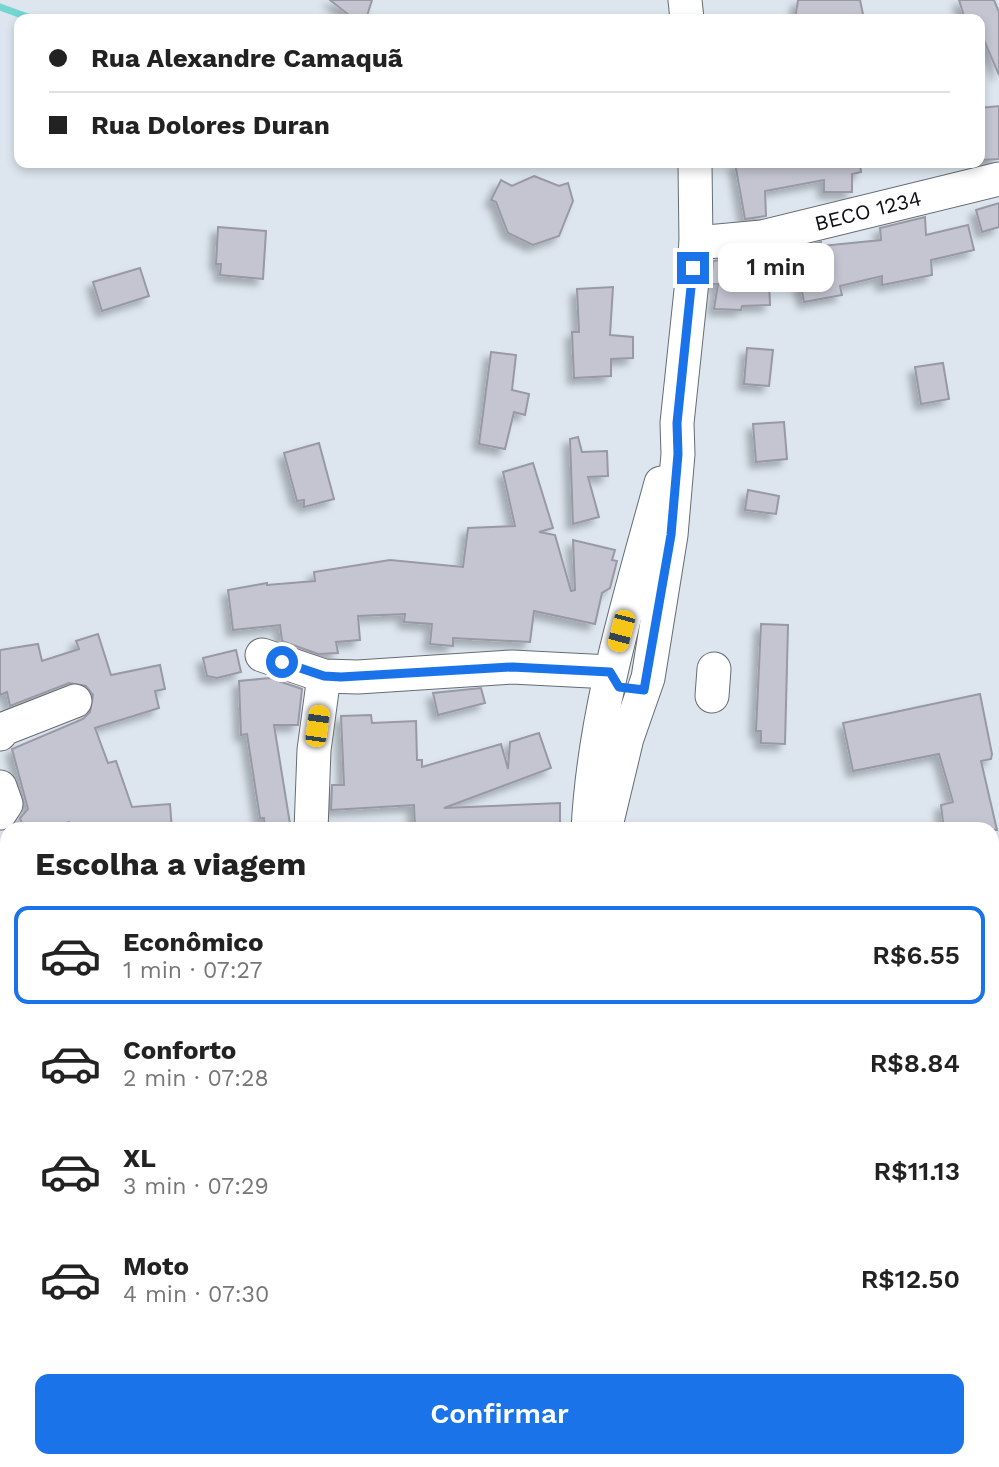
<!DOCTYPE html>
<html lang="pt">
<head>
<meta charset="utf-8">
<style>
  body { margin:0; font-family:"Work Sans",sans-serif; background:#f2f2f2; color:#222; height:100vh; display:flex; flex-direction:column; font-size:26px; white-space:nowrap }
  * { box-sizing:border-box; margin:0 }
  p { font-size:23px; color:#767676 }
  .icon { flex:none; width:38px; height:38px; fill:none; stroke:currentColor; stroke-width:2; stroke-linecap:round; stroke-linejoin:round }
  .map { position:relative; flex:1; overflow:hidden }
  .side { position:absolute; left:0px; top:822px; width:999px; height:646px; display:flex; flex-direction:column; background:#fff; border-radius:21px 21px 0 0; box-shadow:0 4px 10px #0003 }
  .side>* { flex:none }
  .hud { position:absolute; left:14px; top:14px; width:971px; height:154px; border-radius:14px; box-shadow:0 4px 10px #0003; display:grid; align-content:center; height:154px; padding:0 35px; background:#fff }
  .end { position:absolute; width:32px; height:32px; margin:-16px; border:9px solid #1a73e8; background:#fff; box-shadow:0 0 0 4px #fff }
  .from { border-radius:50% }
  .bubble { position:absolute; height:49px; border-radius:14px; background:#fff; box-shadow:0 4px 10px #0003; font-size:23px; font-weight:600; line-height:49px; text-align:center }
  .car { position:absolute; width:21px; height:42px; margin:-21px -10px; border-radius:9px; box-shadow:0 0 5px 2px #0007; background:linear-gradient(#f5c518 24%,#345 0 40%,#f5c518 0 76%,#345 0 86%,#f5c518 0) }
  .hud b { display:flex; align-items:center; gap:24px; height:66px; font-size:26px }
  .hud b+b { border-top:2px solid #e0e0e0 }
  .hud i { width:18px; height:18px; background:#222 }
  ul { padding:0; list-style:none }
  li { display:flex; align-items:center; gap:21px; height:98px; margin:0 14px 10px; padding:0 21px; border:4px solid transparent; border-radius:14px }
  li div { flex:1 }
  li b { display:block; font-size:26px }
  li em { font-style:normal; font-weight:600 }
  li.active { border-color:#1a73e8 }
  li>.icon { width:63px; height:63px; stroke-width:1.5 }
  h2 { padding:0 35px; font-size:32px; line-height:84px }
  .action { display:flex; gap:14px; margin-top:auto; padding:14px 35px }
  .action a { flex:1; height:80px; border-radius:14px; background:#1a73e8; color:#fff; font-size:28px; font-weight:600; line-height:80px; text-align:center }
  .map>svg:first-child { display:block }
</style>
</head>
<body>
<div class="map">
<svg width="999" height="1467" viewBox="0 0 999 1467">
  <defs>
    <filter id="shadow"><feDropShadow dx="-6" dy="6" stdDeviation="3.5" flood-color="#0004"/></filter>
  </defs>
  <rect width="100%" height="100%" fill="#dde6ef"/>
  <g fill="none" stroke-linecap="round" stroke-linejoin="round">
    <path stroke="#73d6d0" stroke-width="7" d="M0 7 33 19"/>
  </g>
  <g fill="#c4c5d1" stroke="#9899a5" stroke-width="2" filter="url(#shadow)">
    <path d="M330 0H372L366 19H354Z"/>
    <path d="M798 0H860L864 19H795Z"/>
    <path d="M959 0H994L999 12V75L980 31V19H965Z"/>
    <path d="M999 106V159L980 160V108Z"/>
    <path d="M735 163H860L861 172 852 174V192H824V180L765 191 766 216 745 219Z"/>
    <path d="M534 176 559 186 568 183 573 201 559 236 533 245 508 233 496 202 491 200 501 180 512 186Z"/>
    <path d="M999 203V227L982 232 976 210Z"/>
    <path d="M925 217 926 235 968 225 974 250 931 260 932 275 882 285V276L840 286 842 295 804 302 794 249 821 242 822 246 881 240 880 228Z"/>
    <path d="M218 227 266 231 263 279 220 275 221 264H216Z"/>
    <path d="M768 255 770 305 742 306 741 310 714 309 718 284H711L713 261Z"/>
    <path d="M140 268 149 296 102 311 93 282Z"/>
    <path d="M613 287 610 335 633 337V358L611 359V376L574 378 572 332H579L577 289Z"/>
    <path d="M747 348 773 350 769 386 744 384Z"/>
    <path d="M491 352 516 355 512 390 529 394 525 415 514 412 505 449 479 444Z"/>
    <path d="M943 363 949 399 921 404 915 367Z"/>
    <path d="M784 422 787 459 756 462 753 424Z"/>
    <path d="M578 437 582 452 607 451 608 476 588 477 599 517 573 524 570 439Z"/>
    <path d="M319 443 334 499 304 507V500L297 501 284 453Z"/>
    <path d="M533 463 553 528 539 532 555 535 571 591 575 590 573 540 615 550 612 560 617 561 610 588 602 593 595 624 534 611 530 642 453 638V646L430 644 432 624 404 622 405 614 358 616 360 640 336 642 338 653 318 654 282 641 280 625 233 630 228 590 267 583V585L315 581 314 572 390 560 463 567 468 528 515 526 503 472Z"/>
    <path d="M748 490 779 496 776 514 745 510Z"/>
    <path d="M761 624 788 625 785 744 761 743V731H756Z"/>
    <path d="M98 634 111 675 160 665 165 689 155 691 159 708 95 728 108 763 116 761 132 807 170 804 172 830H71L69 822 48 830H24L20 818 28 809 12 749 83 719 90 712 93 695 86 686 69 683 10 706 7 692 0 695V650L38 644 42 661 79 649 76 641Z"/>
    <path d="M236 650 241 672 217 678 207 676 203 658Z"/>
    <path d="M270 678 302 689 298 725H274L291 830H265L264 818H260L247 734 241 735 239 681Z"/>
    <path d="M481 688 485 703 438 715 433 693Z"/>
    <path d="M980 694 992 754 991 759 981 761 997 830H944L941 805 953 802 939 754 853 771 843 723Z"/>
    <path d="M371 715 372 723 416 721 417 760H422V767L501 744 508 769 510 742 539 733 551 768 444 808 560 803V830H415L414 805 331 810 332 785H344L341 716Z"/>
  </g>
  <g fill="none" stroke-linecap="round" stroke-linejoin="round">
    <defs>
      <g id="minor">
        <path d="M685 0 687 19"/>
        <path d="M696 243 762 237 999 179"/>
        <path d="M262 655 324 676 358 677 512 667 610 672"/>
        <path d="M712 696 714 669"/>
        <path d="M0 734 1 730 75 701"/>
        <path d="M0 787 6 804 0 813"/>
        <path d="M311 830 314 750 324 676"/>
        <path d="M588 830C594 711 630 597 661 483"/>
        <path d="M605 830 627 738 648 678 671 535 678 454 677 423 696 243 695 163"/>
        <path d="M0 965H7"/>
        <path d="M0 1450 7 1453"/>
        <path d="M32 1461 55 1467"/>
        <path d="M345 1461 347 1467"/>
        <path d="M725 1461 727 1467"/>
        <path d="M127 1467 145 1461"/>
      </g>
    </defs>
    <use href="#minor" stroke="#646c74" stroke-width="35"/>
    <use href="#minor" stroke="#fff" stroke-width="33"/>
  </g>
  <g fill="none" stroke-linecap="round" stroke-linejoin="round">
    <path stroke="#1a73e8" stroke-width="9" d="M282 662 324 676 341 677 512 667 610 672 619 687 644 690 671 535 678 454 677 423 693 268"/>
  </g>
  <g text-anchor="middle" stroke-width="7" stroke-linejoin="round" paint-order="stroke">
    <g font-size="21" fill="#0c0f12" stroke="#fff">
      <text transform="translate(868 211) rotate(-14)" y="7">BECO 1234</text>
    </g>
  </g>
</svg>
<i class="end from" style="left:282px;top:662px"></i>
<i class="end" style="left:693px;top:268px"></i>
<div class="bubble" style="left:718px;top:243px;width:116px">1 min</div>
<i class="car" style="left:621px;top:631px;rotate:195deg"></i>
<i class="car" style="left:317px;top:726px;rotate:8deg"></i>
<div class="hud">
<b><i class="from"></i>Rua Alexandre Camaquã</b>
<b><i></i>Rua Dolores Duran</b>
</div>
<section class="side">
<h2>Escolha a viagem</h2>
<ul>
<li class="active"><svg class="icon" aria-label="car" viewBox="0 0 24 24"><path d="M5 17H2v-5l4-1 3-4h7l3 4 3 1v5h-3M9 17h6M6 11h13"/><circle cx="7" cy="17" r="2"/><circle cx="17" cy="17" r="2"/></svg><div><b>Econômico</b><p>1 min · 07:27</p></div><em>R$6.55</em></li>
<li><svg class="icon" aria-label="car" viewBox="0 0 24 24"><path d="M5 17H2v-5l4-1 3-4h7l3 4 3 1v5h-3M9 17h6M6 11h13"/><circle cx="7" cy="17" r="2"/><circle cx="17" cy="17" r="2"/></svg><div><b>Conforto</b><p>2 min · 07:28</p></div><em>R$8.84</em></li>
<li><svg class="icon" aria-label="car" viewBox="0 0 24 24"><path d="M5 17H2v-5l4-1 3-4h7l3 4 3 1v5h-3M9 17h6M6 11h13"/><circle cx="7" cy="17" r="2"/><circle cx="17" cy="17" r="2"/></svg><div><b>XL</b><p>3 min · 07:29</p></div><em>R$11.13</em></li>
<li><svg class="icon" aria-label="car" viewBox="0 0 24 24"><path d="M5 17H2v-5l4-1 3-4h7l3 4 3 1v5h-3M9 17h6M6 11h13"/><circle cx="7" cy="17" r="2"/><circle cx="17" cy="17" r="2"/></svg><div><b>Moto</b><p>4 min · 07:30</p></div><em>R$12.50</em></li>
</ul>
<div class="action"><a>Confirmar</a></div>
</section>
</div>
</body>
</html>
